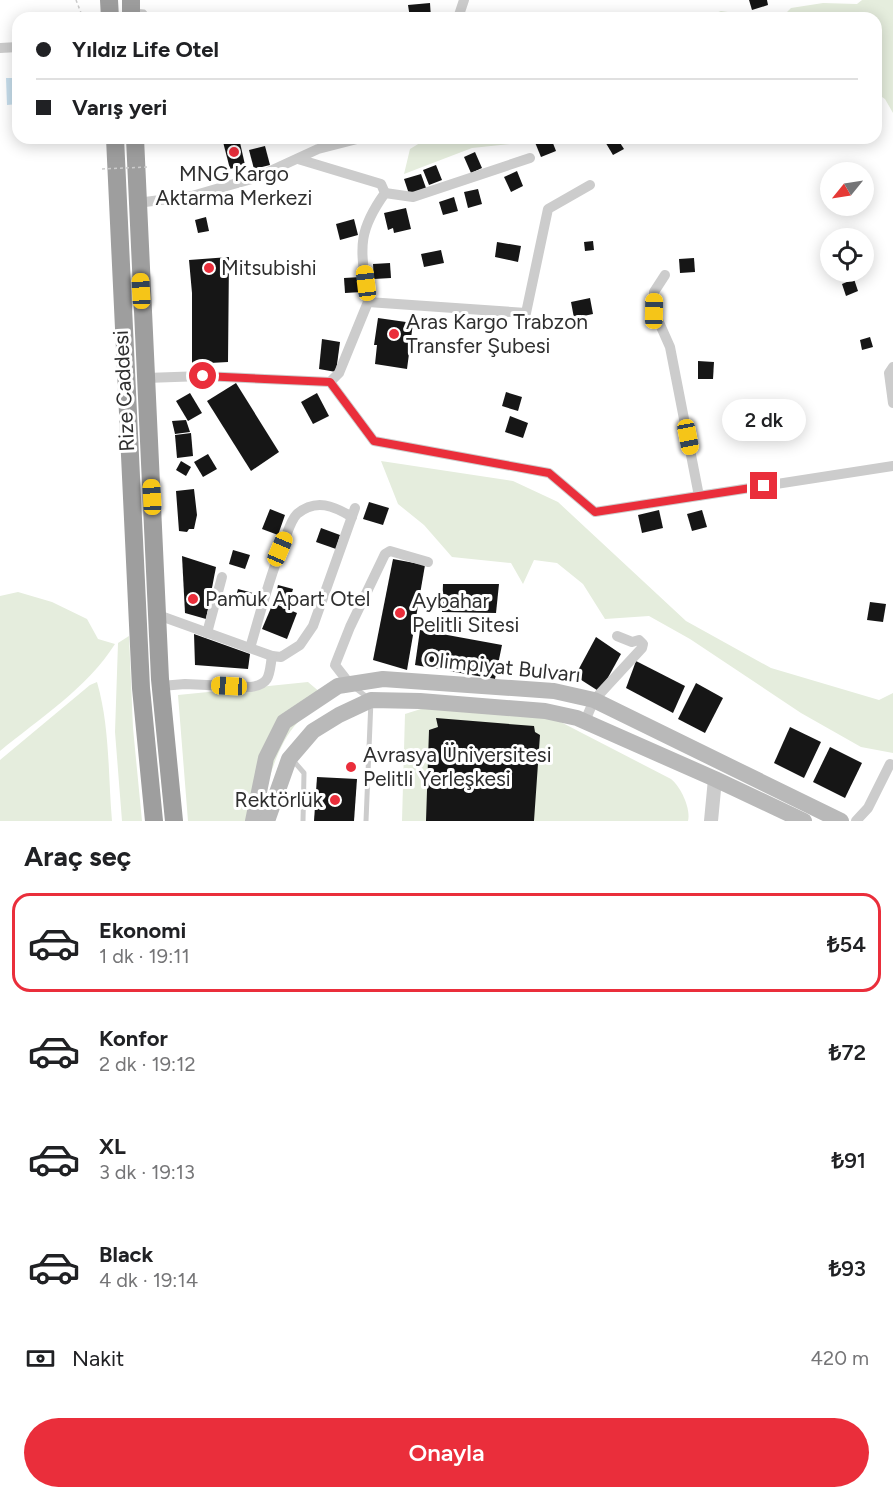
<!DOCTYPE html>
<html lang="tr">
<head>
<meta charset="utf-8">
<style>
  body { margin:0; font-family:Figtree,sans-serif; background:#f6f6f6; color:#202124; height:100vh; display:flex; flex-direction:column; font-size:22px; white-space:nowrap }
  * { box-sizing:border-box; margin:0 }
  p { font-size:20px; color:#757577 }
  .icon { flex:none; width:33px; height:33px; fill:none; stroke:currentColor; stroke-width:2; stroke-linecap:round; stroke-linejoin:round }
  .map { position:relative; height:821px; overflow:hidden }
  .details { display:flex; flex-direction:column; background:#fff; flex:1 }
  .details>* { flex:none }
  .hud { position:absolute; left:12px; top:12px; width:870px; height:132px; border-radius:18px; box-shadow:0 3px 15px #0003; display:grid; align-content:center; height:132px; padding:0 24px; background:#fff }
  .needle { width:39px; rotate:240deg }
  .tools { position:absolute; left:820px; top:162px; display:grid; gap:12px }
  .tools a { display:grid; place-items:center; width:54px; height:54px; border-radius:50%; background:#fff; box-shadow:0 3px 15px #0003; font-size:30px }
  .end { position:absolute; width:27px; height:27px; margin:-14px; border:8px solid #ea2e3b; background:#fff; box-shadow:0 0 0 3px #fff }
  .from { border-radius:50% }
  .bubble { position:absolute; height:42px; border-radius:21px; background:#fff; box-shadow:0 3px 15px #0003; font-size:20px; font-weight:600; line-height:42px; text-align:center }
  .car { position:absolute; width:18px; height:36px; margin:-18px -9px; border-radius:8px; box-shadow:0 0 4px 2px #0007; background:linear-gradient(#f5c518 24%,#345 0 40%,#f5c518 0 76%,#345 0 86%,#f5c518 0) }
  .hud b { display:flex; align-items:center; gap:21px; height:57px; font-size:22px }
  .hud b+b { border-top:2px solid #e0e0e0 }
  .hud i { width:15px; height:15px; background:#202124 }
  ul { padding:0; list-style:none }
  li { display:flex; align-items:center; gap:18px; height:99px; margin:0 12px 9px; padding:0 12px; border:3px solid transparent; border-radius:18px }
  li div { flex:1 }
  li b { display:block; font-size:22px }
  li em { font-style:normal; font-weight:600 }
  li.selected { border-color:#ea2e3b }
  li>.icon { width:54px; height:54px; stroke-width:1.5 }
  h2 { padding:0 24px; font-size:27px; line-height:72px }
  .pay { display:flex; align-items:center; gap:15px; height:66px; padding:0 24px; font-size:22px }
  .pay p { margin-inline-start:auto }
  .action { display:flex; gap:12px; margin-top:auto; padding:12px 24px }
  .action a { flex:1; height:69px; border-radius:36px; background:#ea2e3b; color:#fff; font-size:24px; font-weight:600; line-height:69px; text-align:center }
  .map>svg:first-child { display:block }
</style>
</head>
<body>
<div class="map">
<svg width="893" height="821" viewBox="0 0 893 821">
  <rect width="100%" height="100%" fill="#fff"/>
  <g fill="#e5eddd">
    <path d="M862 0H893V113L885 99 876 93V18H781L791 8 823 3 857 4Z"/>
    <path d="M721 11 735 13 738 18H702Z"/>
    <path d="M428 138H526L510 144 472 148 404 174 410 149Z"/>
    <path d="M381 461 513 481 558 502 686 621 771 668 879 700 893 693V753L861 747 801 713 690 639 649 616 605 619 583 584 557 563 534 560 523 584 511 563 452 557 424 525 398 504Z"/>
    <path d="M18 592 52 602 87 619 98 639 115 644C87 688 40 718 0 751V596Z"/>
    <path d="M129 636 133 728 142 821H122L115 732 118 643Z"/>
    <path d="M97 682C110 727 108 775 112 821H0V760L90 685Z"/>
    <path d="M308 682 328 699C318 707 306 713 298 722 274 748 267 788 258 821H188L178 695Z"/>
    <path d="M424 708 551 717 671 779C681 787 691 809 688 821H402L405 714Z"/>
  </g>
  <path fill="#c8dfed" d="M6 78H18V104L7 105Z"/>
  <g fill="#161616">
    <path d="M749 0H767L768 5 752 10Z"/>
    <path d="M430 3 431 18H410L408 5Z"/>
    <path d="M222 138H239L245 165 230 169Z"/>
    <path d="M537 138H551L556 151 541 157 534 140Z"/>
    <path d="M608 138H617L624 149 613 155 604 140Z"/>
    <path d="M265 146 270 165 254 169 249 150Z"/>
    <path d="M475 152 482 168 471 173 464 157Z"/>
    <path d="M436 165 442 180 429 185 423 170Z"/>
    <path d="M517 171 523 186 511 192 504 177Z"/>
    <path d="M421 174 426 188 409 194 404 179Z"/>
    <path d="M478 189 482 204 468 208 464 192Z"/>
    <path d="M454 197 458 211 443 215 439 202Z"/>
    <path d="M406 208 411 229 394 233 393 228 388 230 384 213Z"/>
    <path d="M206 217 209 231 198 233 195 220Z"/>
    <path d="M354 219 358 235 340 240 336 224Z"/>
    <path d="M593 241 594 250 585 251 584 242Z"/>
    <path d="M497 242 521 246 518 262 495 257Z"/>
    <path d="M441 250 444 263 424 267 421 254Z"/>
    <path d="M229 257 228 362 192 364V293L189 260Z"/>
    <path d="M694 258 695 272 680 273 679 259Z"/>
    <path d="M390 263 391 278 374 279 373 264Z"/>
    <path d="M361 277 362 292 345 293 344 278Z"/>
    <path d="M854 279 858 291 846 296 842 284Z"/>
    <path d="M590 298 593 314 574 318 571 302Z"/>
    <path d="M378 318 413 323 407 369 375 364 377 345H374Z"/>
    <path d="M870 337 873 347 862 350 860 340Z"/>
    <path d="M322 339 340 342 336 372 319 369Z"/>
    <path d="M698 361 714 362 713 379H698Z"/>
    <path d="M236 383 279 452 251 471 207 401Z"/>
    <path d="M506 392 522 397 518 411 502 406Z"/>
    <path d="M190 393 202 413 188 421 176 401Z"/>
    <path d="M317 393 329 416 313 424 301 402Z"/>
    <path d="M510 416 528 423 523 438 505 432Z"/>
    <path d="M186 420 190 432 175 434 172 421Z"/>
    <path d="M191 433 193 456 177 458 175 435Z"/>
    <path d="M208 454 217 469 203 477 194 462Z"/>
    <path d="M181 461 191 467 186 476 176 470Z"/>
    <path d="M194 489 197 515 194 529H189L187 532 179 531 176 491Z"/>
    <path d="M369 502 389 508 383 525 363 519Z"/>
    <path d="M270 509 285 515 278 535 262 529Z"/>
    <path d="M659 510 663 528 642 533 638 515Z"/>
    <path d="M702 510 707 527 692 531 687 514Z"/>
    <path d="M321 528 340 535 336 549 316 542Z"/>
    <path d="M233 550 250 555 245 569 229 564Z"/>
    <path d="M182 556 216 567 206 619 185 613Z"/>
    <path d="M393 559 425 565 407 670 373 660Z"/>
    <path d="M443 584H499L496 613 442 612Z"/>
    <path d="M278 585 293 589 288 607 274 603Z"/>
    <path d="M238 589 253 593 249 608 234 604Z"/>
    <path d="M870 602 886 604 883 622 867 620Z"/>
    <path d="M273 603 297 613 287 639 262 629Z"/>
    <path d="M420 630 502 645 495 679 415 665Z"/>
    <path d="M194 634 250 654 248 669 195 665Z"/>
    <path d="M596 637 621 654 600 692 575 676Z"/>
    <path d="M636 661 685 686 673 713 626 688Z"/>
    <path d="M696 683 723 698 705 733 678 719Z"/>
    <path d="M436 718 534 726 535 732 540 735 534 821H426L429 730 438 727Z"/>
    <path d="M790 727 821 742 804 778 774 763Z"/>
    <path d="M830 747 862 763 845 798 813 782Z"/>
    <path d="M317 777 357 779 354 821H314Z"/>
  </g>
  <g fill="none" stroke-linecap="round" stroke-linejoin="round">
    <path stroke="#ccc" stroke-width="1.5" stroke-dasharray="3 3" stroke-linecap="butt" d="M76 0 83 18"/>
    <g stroke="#ccc" stroke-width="5">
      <path d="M133 11 144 12 149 18"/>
      <path d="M355 688 371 700 366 821"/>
      <path d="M291 758 304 773 303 821"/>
    </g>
    <g stroke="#ccc" stroke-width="10">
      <path d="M458 18 464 0"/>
      <path d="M0 48 18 47"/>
      <path d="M298 159 381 184 385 193C354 236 362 252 368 302L526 313 548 209 590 185"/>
      <path d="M385 193 413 197 530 158"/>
      <path d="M137 203 192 196 223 187 255 178 318 149 361 138"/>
      <path d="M665 275 654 292V311L670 347 699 496"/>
      <path d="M893 367 889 373 893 403"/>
      <path d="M146 378 203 376 330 382 374 441 549 473 595 512 893 466"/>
      <path d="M330 382 339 373 368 302"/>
      <path d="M158 615 272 656 281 657 300 645 313 626 355 508"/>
      <path d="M207 633 222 577"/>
      <path d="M250 648C261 611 270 574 285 539 288 531 291 520 297 514 316 498 334 506 352 517"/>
      <path d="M349 683 335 665 350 627 385 554 390 551 428 562"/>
      <path d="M161 686 185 684 251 687C271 684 269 674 272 656"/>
      <path d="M585 721 594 700 642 648 643 644 639 640 632 642 617 636"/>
      <path d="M856 821 868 808 890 764"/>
    </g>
    <path stroke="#ccc" stroke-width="14" d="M711 821 715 779"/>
    <g stroke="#b9b9b9" stroke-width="16">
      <path d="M253 821 266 758 284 722 338 686 383 679 554 691 594 700 841 821"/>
      <path d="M267 821 289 759 313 731 339 715 371 700 420 701 545 711 577 718 715 779 804 821"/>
    </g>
    <g stroke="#9e9e9e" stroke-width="18">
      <path d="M109 0 110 18"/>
      <path d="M131 0V18"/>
      <path d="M115 138 141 688 154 821"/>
      <path d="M135 138 160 679 174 821"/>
    </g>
    <path stroke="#ccc" stroke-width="1.5" stroke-dasharray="3 3" stroke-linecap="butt" d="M102 169 149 167"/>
  </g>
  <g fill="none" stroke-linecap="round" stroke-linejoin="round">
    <path stroke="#ea2e3b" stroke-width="8" d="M203 376 330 382 374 441 549 473 595 512 764 486"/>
  </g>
  <g fill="#ea2e3b" stroke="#fff" stroke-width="2">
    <circle cx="234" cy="152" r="6"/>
    <circle cx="209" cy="268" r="6"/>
    <circle cx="394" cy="334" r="6"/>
    <circle cx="193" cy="599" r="6"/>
    <circle cx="400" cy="613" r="6"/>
    <circle cx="351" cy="767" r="6"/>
    <circle cx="335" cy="800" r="6"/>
  </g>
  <g text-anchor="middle" stroke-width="6" stroke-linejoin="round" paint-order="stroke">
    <g font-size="21" fill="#2f2f2f" stroke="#fff" text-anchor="start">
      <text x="234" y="181" text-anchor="middle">MNG Kargo<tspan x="234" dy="24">Aktarma Merkezi</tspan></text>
      <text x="221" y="275">Mitsubishi</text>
      <text x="406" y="329">Aras Kargo Trabzon<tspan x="406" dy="24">Transfer Şubesi</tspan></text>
      <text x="205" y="606">Pamuk Apart Otel</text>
      <text x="412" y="608">Aybahar<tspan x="412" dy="24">Pelitli Sitesi</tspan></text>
      <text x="363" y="762">Avrasya Üniversitesi<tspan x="363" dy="24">Pelitli Yerleşkesi</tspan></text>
      <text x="323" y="807" text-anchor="end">Rektörlük</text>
    </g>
    <g font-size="21" fill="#2f2f2f" stroke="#fff">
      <text transform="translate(124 391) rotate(-93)" y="7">Rize Caddesi</text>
      <text transform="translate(502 667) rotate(6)" y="7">Olimpiyat Bulvarı</text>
    </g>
  </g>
</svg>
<div class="tools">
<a><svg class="needle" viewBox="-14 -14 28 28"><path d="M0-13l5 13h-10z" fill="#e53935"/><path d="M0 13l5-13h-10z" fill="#757577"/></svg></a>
<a><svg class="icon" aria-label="locate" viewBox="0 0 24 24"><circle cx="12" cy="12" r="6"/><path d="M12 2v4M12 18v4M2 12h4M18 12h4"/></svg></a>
</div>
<i class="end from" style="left:203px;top:376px"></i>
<i class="end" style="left:764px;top:486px"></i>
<div class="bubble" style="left:722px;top:399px;width:84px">2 dk</div>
<i class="car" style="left:366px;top:283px;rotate:353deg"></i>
<i class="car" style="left:141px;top:291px;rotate:357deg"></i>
<i class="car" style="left:654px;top:311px;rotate:1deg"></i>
<i class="car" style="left:688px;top:437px;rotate:169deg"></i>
<i class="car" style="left:152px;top:497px;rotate:357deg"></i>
<i class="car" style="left:280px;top:549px;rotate:23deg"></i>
<i class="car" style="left:229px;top:686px;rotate:273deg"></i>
<div class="hud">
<b><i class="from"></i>Yıldız Life Otel</b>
<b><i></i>Varış yeri</b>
</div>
</div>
<section class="details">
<h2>Araç seç</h2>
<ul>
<li class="selected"><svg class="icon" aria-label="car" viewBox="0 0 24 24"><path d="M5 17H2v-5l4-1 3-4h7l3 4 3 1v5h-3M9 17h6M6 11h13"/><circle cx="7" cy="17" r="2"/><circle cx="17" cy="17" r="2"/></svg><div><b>Ekonomi</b><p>1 dk · 19:11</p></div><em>₺54</em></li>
<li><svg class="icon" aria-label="car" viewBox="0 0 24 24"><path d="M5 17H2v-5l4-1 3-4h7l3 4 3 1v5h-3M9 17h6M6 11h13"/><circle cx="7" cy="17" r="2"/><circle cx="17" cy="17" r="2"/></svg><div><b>Konfor</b><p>2 dk · 19:12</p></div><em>₺72</em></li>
<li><svg class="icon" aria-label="car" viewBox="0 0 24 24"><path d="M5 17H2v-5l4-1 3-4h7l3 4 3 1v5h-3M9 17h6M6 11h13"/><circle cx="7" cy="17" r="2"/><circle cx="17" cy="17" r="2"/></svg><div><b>XL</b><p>3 dk · 19:13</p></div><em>₺91</em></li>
<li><svg class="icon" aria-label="car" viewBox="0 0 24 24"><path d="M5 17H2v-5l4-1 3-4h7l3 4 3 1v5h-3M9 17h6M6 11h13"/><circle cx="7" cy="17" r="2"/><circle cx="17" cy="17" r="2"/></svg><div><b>Black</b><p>4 dk · 19:14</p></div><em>₺93</em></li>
</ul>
<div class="pay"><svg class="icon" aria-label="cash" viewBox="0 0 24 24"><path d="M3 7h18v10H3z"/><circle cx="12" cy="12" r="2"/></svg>Nakit<p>420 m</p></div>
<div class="action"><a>Onayla</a></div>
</section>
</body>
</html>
